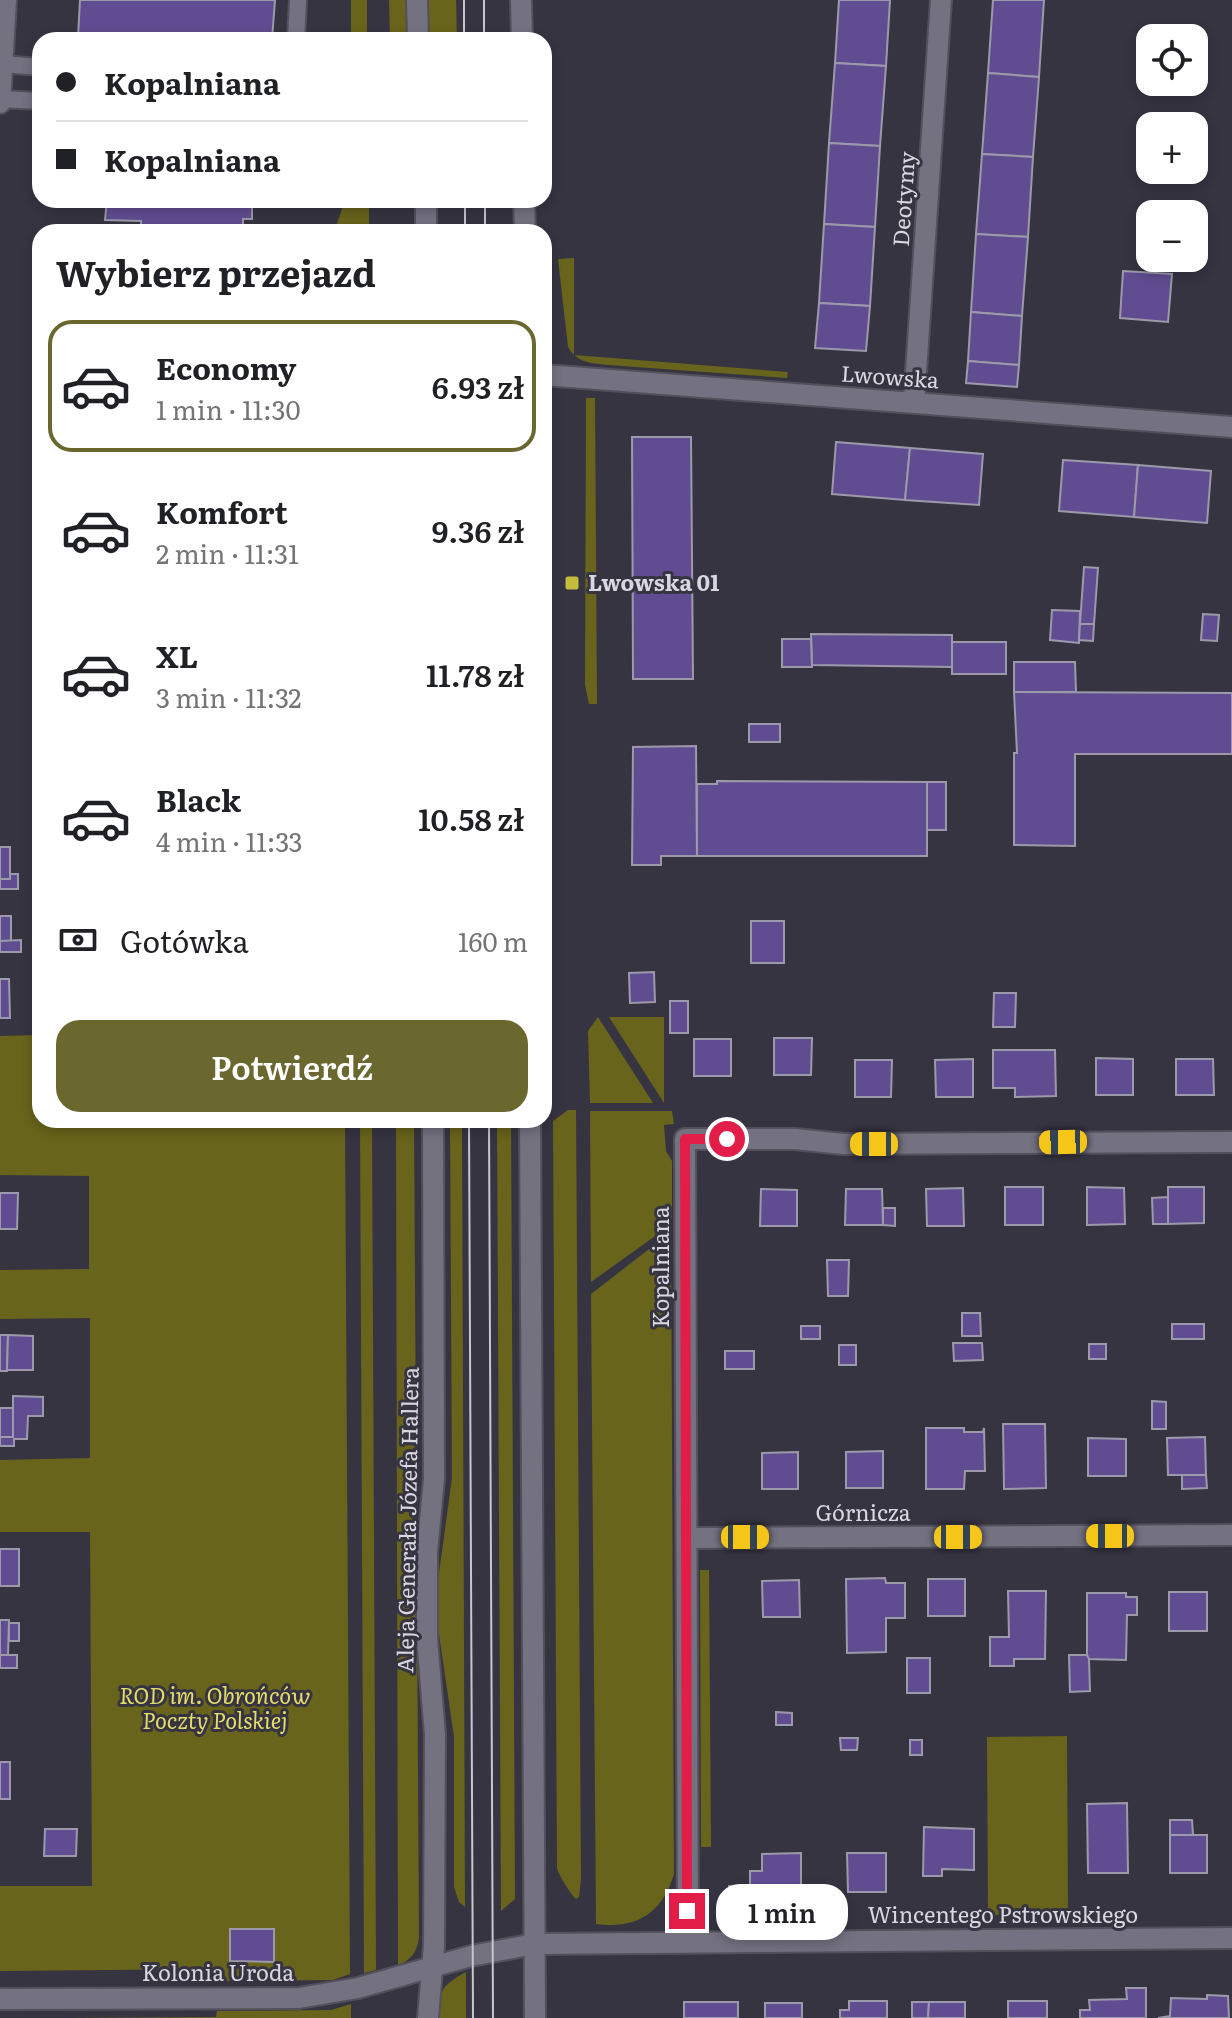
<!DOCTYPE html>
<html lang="pl">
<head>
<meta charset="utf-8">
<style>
  body { margin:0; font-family:Literata,serif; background:#f2f2f2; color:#202124; height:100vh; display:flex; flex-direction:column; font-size:30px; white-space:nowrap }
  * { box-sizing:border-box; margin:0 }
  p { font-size:26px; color:#757577 }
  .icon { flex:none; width:44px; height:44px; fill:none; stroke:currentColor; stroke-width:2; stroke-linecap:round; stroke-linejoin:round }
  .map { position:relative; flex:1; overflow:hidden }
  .drawer { position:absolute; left:32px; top:224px; width:520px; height:904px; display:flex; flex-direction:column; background:#fff; border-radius:24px; box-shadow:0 4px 12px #0003 }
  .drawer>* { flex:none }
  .top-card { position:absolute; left:32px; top:32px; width:520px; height:176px; border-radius:24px; box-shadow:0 4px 12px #0003; display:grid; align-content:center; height:176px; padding:0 24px; background:#fff }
  .tools { position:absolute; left:1136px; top:24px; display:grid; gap:16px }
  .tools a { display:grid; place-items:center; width:72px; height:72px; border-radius:16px; background:#fff; box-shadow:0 4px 12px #0003; font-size:40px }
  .end { position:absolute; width:36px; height:36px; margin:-18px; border:10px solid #e11d48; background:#fff; box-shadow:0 0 0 4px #fff }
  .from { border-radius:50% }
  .bubble { position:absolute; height:56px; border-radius:24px; background:#fff; box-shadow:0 4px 12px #0003; font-size:26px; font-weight:600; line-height:56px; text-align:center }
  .car { position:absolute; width:24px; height:48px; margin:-24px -12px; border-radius:10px; box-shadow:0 0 6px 2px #0007; background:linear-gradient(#f5c518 24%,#345 0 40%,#f5c518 0 76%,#345 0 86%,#f5c518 0) }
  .top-card b { display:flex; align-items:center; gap:28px; height:76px; font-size:30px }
  .top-card b+b { border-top:2px solid #e0e0e0 }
  .top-card i { width:20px; height:20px; background:#202124 }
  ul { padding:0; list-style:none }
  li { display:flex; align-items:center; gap:24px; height:132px; margin:0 16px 12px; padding:0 8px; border:4px solid transparent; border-radius:24px }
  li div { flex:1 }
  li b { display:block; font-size:30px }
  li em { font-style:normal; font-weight:600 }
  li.current { border-color:#6a672f }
  li>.icon { width:72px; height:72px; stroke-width:1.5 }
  h2 { padding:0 24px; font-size:36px; line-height:96px }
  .pay { display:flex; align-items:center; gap:20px; height:88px; padding:0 24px; font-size:30px }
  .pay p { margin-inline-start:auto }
  .button { display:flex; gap:16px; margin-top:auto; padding:16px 24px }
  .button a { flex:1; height:92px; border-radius:24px; background:#6a672f; color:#fff; font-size:32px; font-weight:600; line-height:92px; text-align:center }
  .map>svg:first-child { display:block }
</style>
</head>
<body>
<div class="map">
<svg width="1232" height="2018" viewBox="0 0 1232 2018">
  <rect width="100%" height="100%" fill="#373442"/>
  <g fill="#68641b">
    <rect x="351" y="0" width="16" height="40"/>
    <path d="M389 0H406L407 40H390Z"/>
    <path d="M427 0H456L457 40H427Z"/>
    <path d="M345 200H369V232H334Z"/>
    <path d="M574 258V355L788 372 787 378 608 365C591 363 577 363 568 347L558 259Z"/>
    <path d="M586 398H595L597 704H589L585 685Z"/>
    <path d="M598 1017 653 1103H590L588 1031Z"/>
    <path d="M609 1017H664V1103Z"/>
    <path d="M40 1035V1120H345L350 1974 333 1980 220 1981 219 1969 0 1971V1886H92L90 1532H0V1460L90 1458V1318L0 1319V1270L89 1269V1176L0 1175V1036Z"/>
    <path d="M568 1110H576L581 1878 579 1897 576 1899C571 1895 558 1874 557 1868L553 1121Z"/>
    <path d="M590 1111H672L674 1124 664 1125 666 1151 672 1161V1224L591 1282Z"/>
    <path d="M360 1120H372L376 1970 364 1973Z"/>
    <path d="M396 1120H414L419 1938C417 1952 411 1960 398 1965Z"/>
    <path d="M450 1120H462L465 1907 459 1902 454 1887V1737L438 1627 436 1595 452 1478Z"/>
    <path d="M497 1120H511L515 1899 501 1911Z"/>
    <path d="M671 1232 674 1874C662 1914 636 1929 596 1924L591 1294Z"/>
    <path d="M700 1570H709L711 1847H701Z"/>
    <path d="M1067 1736 1068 1914 988 1915 987 1737Z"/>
    <path d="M466 1972V2018H437C439 1990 441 1986 466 1972Z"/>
    <path d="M351 2004V2018H70L216 2017 217 2011 331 2010Z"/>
  </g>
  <g fill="#604d91" stroke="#9c99aa" stroke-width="2">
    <path d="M80 0H275L272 40H121L78 37Z"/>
    <path d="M839 0H890L886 66 835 63Z"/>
    <path d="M993 0H1044L1039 77 988 73Z"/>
    <path d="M835 63 886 66 880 146 829 143Z"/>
    <path d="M988 73 1039 77 1033 157 982 154Z"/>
    <path d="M829 143 880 146 875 227 824 224Z"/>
    <path d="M982 154 1033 157 1028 237 976 234Z"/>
    <path d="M107 200H252V219H243V232H141V221L105 220Z"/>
    <path d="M824 224 875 227 870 306 819 303Z"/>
    <path d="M976 234 1028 237 1022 316 971 312Z"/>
    <path d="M1123 271 1172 274 1168 322 1120 318Z"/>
    <path d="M819 303 870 306 866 351 815 348Z"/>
    <path d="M971 312 1022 316 1019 365 968 361Z"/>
    <path d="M968 361 1019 365 1017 387 966 383Z"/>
    <path d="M632 437H691L693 679H633Z"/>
    <path d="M836 442 910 448 905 500 832 494Z"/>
    <path d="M910 448 983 454 979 505 905 500Z"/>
    <path d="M1063 460 1138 465 1134 517 1059 511Z"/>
    <path d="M1138 465 1211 471 1207 523 1134 517Z"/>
    <path d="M1084 567 1098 568 1094 624H1080Z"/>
    <path d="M1052 610 1080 611 1079 643 1050 640Z"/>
    <path d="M1203 614 1219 615 1217 641 1201 640Z"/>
    <path d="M1080 624H1094L1093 641 1079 640Z"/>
    <path d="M811 634 952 635V667L812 665Z"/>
    <path d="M782 639H811L812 667H782Z"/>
    <rect x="952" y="642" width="54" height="32"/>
    <path d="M1014 662H1075L1076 692H1014Z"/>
    <path d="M1014 692 1232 693V754H1075V846L1014 845V753H1017Z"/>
    <rect x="749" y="724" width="31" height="18"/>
    <path d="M696 746 697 856H661V865H632L633 747Z"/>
    <path d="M717 781 927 782V856H697V784H717Z"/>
    <rect x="927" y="782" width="19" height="48"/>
    <rect x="0" y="847" width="10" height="32"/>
    <path d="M10 874H18V889H0V879H10Z"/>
    <rect x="0" y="916" width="11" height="25"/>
    <rect x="751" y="921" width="33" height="42"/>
    <path d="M21 940V952H0V941Z"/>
    <path d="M654 972 655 1002 630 1003 629 973Z"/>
    <path d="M0 979H9L10 1018H0Z"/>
    <path d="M994 993H1016L1015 1027H993Z"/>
    <rect x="670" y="1001" width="18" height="32"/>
    <path d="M774 1038H812L811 1075H774Z"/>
    <rect x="694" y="1039" width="37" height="37"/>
    <path d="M993 1050H1055L1056 1096 1015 1097V1088H993Z"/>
    <path d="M1096 1058 1133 1059V1095H1096Z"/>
    <path d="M973 1059V1097H936L935 1060Z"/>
    <path d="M1176 1059H1213L1214 1095H1176Z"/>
    <path d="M855 1060H892L891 1097H855Z"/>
    <rect x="1005" y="1187" width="38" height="38"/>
    <path d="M1087 1187 1124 1188 1125 1224 1087 1225Z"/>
    <path d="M1168 1187H1204V1223L1168 1224Z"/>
    <path d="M963 1188 964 1226H927L926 1189Z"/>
    <path d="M761 1189 797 1190V1226H760Z"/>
    <path d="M846 1189H882L883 1225H845Z"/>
    <path d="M0 1193H18L17 1229H0Z"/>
    <path d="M1168 1197V1224H1153L1152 1198Z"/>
    <path d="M883 1208H895V1226L883 1225Z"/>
    <path d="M827 1260H849L848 1296H828Z"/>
    <path d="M962 1313H980L981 1336H962Z"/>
    <rect x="1172" y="1324" width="32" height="15"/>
    <rect x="801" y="1326" width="19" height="13"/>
    <path d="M0 1335H8L7 1371H0Z"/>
    <path d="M8 1335 33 1336V1370H7Z"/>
    <path d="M953 1343H982L983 1360 954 1361Z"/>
    <rect x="1089" y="1344" width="17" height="15"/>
    <rect x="839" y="1345" width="17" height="20"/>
    <rect x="725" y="1351" width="29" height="18"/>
    <path d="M13 1396 43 1397V1416H28L27 1439H14V1446H0V1437H13Z"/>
    <path d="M1152 1401 1166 1402V1429H1152Z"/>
    <rect x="0" y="1408" width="13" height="29"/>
    <path d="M1003 1424H1045L1046 1488 1004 1489Z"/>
    <path d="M926 1428H964V1432H983L984 1428 985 1471H965L964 1489H926Z"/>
    <path d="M1205 1437 1206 1475H1168L1167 1438Z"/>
    <path d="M1088 1438 1126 1439V1476H1088Z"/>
    <path d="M883 1451V1488H846V1452Z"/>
    <path d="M798 1452V1489H762V1453Z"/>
    <path d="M1182 1475H1206L1207 1488 1182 1489Z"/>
    <rect x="0" y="1549" width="19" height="37"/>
    <path d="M885 1578 886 1583H905V1618H886V1652L847 1653 846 1579Z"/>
    <rect x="928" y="1579" width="37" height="37"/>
    <path d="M799 1580 800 1617H763L762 1581Z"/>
    <path d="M1008 1591H1046L1045 1659H1014V1666H990V1637H1009Z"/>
    <rect x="1169" y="1592" width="38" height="39"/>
    <path d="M1087 1593H1126V1597H1137V1615H1127L1126 1660 1087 1659Z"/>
    <path d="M0 1620H9L8 1655H0Z"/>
    <rect x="9" y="1623" width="10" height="18"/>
    <rect x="0" y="1655" width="17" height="13"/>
    <path d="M1069 1655H1087L1089 1659 1090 1691 1070 1692Z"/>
    <rect x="907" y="1658" width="23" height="35"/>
    <path d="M776 1712 792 1713V1725H776Z"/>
    <path d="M840 1738H858L857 1750H841Z"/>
    <rect x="910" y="1740" width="12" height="15"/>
    <rect x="0" y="1762" width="10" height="37"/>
    <path d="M1127 1803 1128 1873H1088L1087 1804Z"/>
    <path d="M1170 1820H1192L1193 1835H1170Z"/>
    <path d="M924 1827 974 1829V1870L942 1869V1876H923Z"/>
    <path d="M45 1829H77L76 1856H44Z"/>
    <rect x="1170" y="1835" width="37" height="38"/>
    <path d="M801 1853V1892H750V1871H762V1854Z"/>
    <path d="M847 1853H886V1892H848Z"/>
    <path d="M729 1886 750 1887V1892H763V1908L729 1909Z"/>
    <path d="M230 1929H274V1962L230 1961Z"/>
    <path d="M1126 1988H1146V2018H1080V2010H1090L1089 2000 1127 1999Z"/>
    <path d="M1207 1995 1228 1996 1229 2018H1158L1170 2016 1171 1998 1207 1999Z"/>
    <path d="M849 2001H887V2018H840V2010H849Z"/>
    <rect x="1008" y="2001" width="39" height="17"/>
    <rect x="684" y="2002" width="54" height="16"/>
    <path d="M912 2002H929L928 2018H912Z"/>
    <path d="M929 2002H965V2018H928Z"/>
    <rect x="765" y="2003" width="37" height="15"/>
  </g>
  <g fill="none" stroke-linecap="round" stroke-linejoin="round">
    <defs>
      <g id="lane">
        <path d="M296 40 298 0"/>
        <path d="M2 64 40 67"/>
        <path d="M0 99 40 101"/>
      </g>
      <g id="street">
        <path d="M0 103 6 0"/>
        <path d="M544 375 1232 427"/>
        <path d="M914 402 941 0"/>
        <path d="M687 1538 1232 1535"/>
        <path d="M688 1942 685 1139H795L843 1144 1232 1142"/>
        <path d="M0 1999 299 1998 358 1988 471 1956 534 1944 1232 1938"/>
      </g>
      <g id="secondary">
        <path d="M417 0 418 40"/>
        <path d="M521 0 522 40"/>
        <path d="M426 200V232"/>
        <path d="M524 200 525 232"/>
        <path d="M530 1120 535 2018"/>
        <path d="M428 2018 434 1946 435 1735 427 1638V1552L434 1479 433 1120"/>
      </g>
    </defs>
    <use href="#lane" stroke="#53505c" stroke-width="20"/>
    <use href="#street" stroke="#53505c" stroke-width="24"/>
    <use href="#secondary" stroke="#53505c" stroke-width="24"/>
    <use href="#lane" stroke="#747181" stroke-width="16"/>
    <use href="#street" stroke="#747181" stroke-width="20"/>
    <use href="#secondary" stroke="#747181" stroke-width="20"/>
    <g stroke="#c7c5ce" stroke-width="2">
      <path d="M464 0V40"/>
      <path d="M484 0V40"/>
      <path d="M465 200V232"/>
      <path d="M485 200V232"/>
      <path d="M469 1120 473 2018"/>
      <path d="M489 1120 493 2018"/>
    </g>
  </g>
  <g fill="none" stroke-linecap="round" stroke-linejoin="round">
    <path stroke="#e11d48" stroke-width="10" d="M687 1911 685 1139H727"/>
  </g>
  <rect fill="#c4bc3d" stroke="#373442" stroke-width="3" x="564" y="575" width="16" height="16" rx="4"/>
  <g text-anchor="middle" stroke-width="6" stroke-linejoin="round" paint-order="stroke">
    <g font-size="22" fill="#d9d7e0" stroke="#373442">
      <text transform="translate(904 199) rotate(-86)" y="8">Deotymy</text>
      <text transform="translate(890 377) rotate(4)" y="8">Lwowska</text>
      <text transform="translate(661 1267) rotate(-90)" y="8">Kopalniana</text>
      <text x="863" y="1521">Górnicza</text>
      <text transform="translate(408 1520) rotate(-89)" y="8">Aleja Generała Józefa Hallera</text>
      <text x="1003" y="1923">Wincentego Pstrowskiego</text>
      <text x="218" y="1981">Kolonia Uroda</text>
    </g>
    <g font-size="22" font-weight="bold" fill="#d9d7e0" stroke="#373442" text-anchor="start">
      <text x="588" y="591">Lwowska 01</text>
    </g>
    <g font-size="22" font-style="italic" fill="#e4dd6a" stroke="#373442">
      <text x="215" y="1704">ROD im. Obrońców<tspan x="215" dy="25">Poczty Polskiej</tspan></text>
    </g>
  </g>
</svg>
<div class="tools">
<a><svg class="icon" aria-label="locate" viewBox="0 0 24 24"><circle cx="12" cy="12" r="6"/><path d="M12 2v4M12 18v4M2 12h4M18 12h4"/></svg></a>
<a>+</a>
<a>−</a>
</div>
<i class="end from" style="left:727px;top:1139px"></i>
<i class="end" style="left:687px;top:1911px"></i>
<div class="bubble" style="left:716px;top:1884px;width:132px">1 min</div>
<i class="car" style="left:1063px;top:1142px;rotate:269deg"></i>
<i class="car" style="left:874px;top:1144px;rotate:270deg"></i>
<i class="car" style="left:1110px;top:1536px;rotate:270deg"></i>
<i class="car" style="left:745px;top:1537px;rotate:90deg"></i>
<i class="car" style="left:958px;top:1537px;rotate:90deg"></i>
<div class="top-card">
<b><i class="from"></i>Kopalniana</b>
<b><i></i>Kopalniana</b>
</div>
<section class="drawer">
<h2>Wybierz przejazd</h2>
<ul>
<li class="current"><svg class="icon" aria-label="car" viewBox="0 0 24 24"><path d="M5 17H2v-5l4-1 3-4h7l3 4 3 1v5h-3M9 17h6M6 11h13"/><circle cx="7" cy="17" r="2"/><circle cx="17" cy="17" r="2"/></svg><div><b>Economy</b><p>1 min · 11:30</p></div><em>6.93 zł</em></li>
<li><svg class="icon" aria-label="car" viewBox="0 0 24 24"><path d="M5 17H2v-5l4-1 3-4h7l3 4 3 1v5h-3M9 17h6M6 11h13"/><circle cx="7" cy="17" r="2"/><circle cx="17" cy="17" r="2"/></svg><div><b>Komfort</b><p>2 min · 11:31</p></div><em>9.36 zł</em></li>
<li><svg class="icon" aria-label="car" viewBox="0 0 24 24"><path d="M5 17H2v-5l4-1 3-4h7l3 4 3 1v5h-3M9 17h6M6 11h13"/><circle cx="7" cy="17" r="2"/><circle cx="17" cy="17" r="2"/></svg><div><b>XL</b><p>3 min · 11:32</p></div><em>11.78 zł</em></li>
<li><svg class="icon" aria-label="car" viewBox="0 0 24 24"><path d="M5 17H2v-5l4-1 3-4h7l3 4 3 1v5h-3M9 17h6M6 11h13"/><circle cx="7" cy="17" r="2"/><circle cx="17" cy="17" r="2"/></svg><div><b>Black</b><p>4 min · 11:33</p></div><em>10.58 zł</em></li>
</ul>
<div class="pay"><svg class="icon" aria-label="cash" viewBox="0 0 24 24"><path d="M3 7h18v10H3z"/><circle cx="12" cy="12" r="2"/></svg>Gotówka<p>160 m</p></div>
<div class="button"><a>Potwierdź</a></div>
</section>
</div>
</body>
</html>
